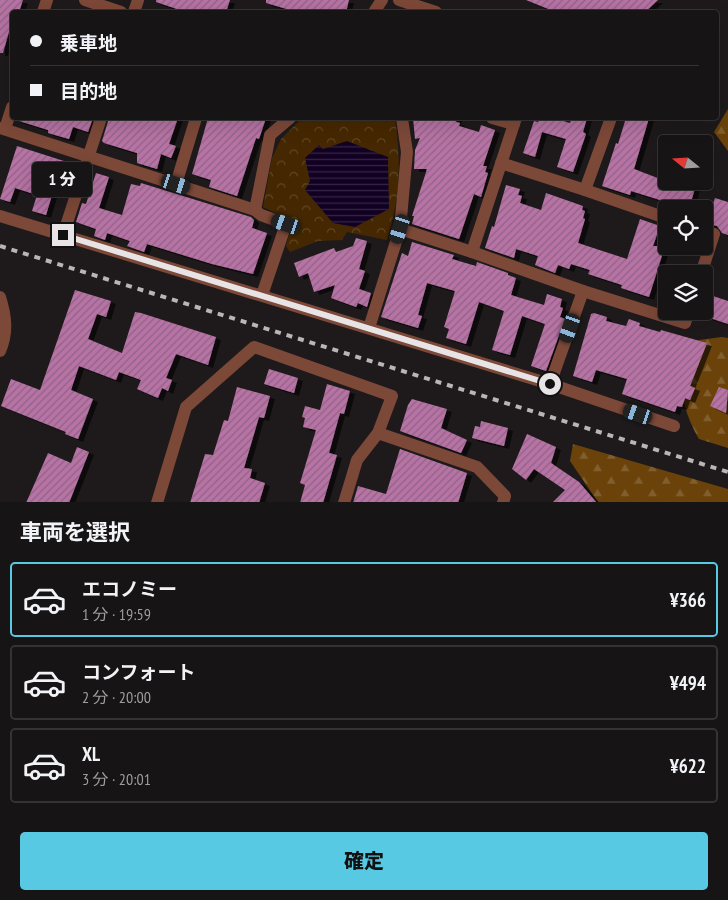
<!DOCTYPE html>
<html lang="ja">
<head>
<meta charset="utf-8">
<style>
  body { margin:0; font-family:"PT Sans Narrow","Noto Sans JP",sans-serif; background:#1f1d1d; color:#f1f3f6; height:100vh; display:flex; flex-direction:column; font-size:19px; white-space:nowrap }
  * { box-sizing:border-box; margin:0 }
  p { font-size:16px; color:#9e9ea0 }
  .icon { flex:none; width:28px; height:28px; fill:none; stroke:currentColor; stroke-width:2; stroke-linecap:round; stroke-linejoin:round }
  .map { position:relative; height:502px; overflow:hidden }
  .panel { display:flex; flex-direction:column; background:#161414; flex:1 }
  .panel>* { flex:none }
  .top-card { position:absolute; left:10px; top:10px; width:709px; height:110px; border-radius:5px; box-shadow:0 5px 20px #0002,0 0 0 1px #353334; display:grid; align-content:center; height:110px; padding:0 20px; background:#161414 }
  .needle { width:32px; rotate:288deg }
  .buttons { position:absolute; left:658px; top:135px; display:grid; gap:10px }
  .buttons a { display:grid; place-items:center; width:55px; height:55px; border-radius:5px; background:#161414; box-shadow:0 5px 20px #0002,0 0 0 1px #353334; font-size:25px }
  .end { position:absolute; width:22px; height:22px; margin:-11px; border:6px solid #e8e4e5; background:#111; box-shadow:0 0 0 2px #111 }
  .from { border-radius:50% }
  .bubble { position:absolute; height:35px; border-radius:5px; background:#161414; box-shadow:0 5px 20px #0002,0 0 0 1px #353334; font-size:16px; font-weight:800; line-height:35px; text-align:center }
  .car { position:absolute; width:15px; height:30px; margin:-15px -8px; border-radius:6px; box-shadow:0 0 4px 1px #0007; background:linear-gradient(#222 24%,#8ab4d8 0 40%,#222 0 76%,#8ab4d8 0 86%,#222 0) }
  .top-card b { display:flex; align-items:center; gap:18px; height:48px; font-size:19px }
  .top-card b+b { border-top:1px solid #353334 }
  .top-card i { width:12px; height:12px; background:#f1f3f6 }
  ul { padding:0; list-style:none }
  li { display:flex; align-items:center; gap:15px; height:75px; margin:0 10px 8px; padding:0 10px; border:2px solid #353334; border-radius:5px }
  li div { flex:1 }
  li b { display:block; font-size:19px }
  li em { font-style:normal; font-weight:800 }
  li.selected { border-color:#58c9e3 }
  li>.icon { width:45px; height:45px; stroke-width:1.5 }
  h2 { padding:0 20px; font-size:22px; line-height:60px }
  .action { display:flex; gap:10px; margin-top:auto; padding:10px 20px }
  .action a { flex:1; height:58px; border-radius:5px; background:#58c9e3; color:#111; font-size:20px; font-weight:800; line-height:58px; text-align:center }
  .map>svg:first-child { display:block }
</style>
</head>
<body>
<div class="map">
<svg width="728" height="503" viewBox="0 0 728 503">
  <defs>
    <pattern id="forest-firs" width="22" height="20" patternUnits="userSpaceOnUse" patternTransform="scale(1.25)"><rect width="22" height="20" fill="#6b430a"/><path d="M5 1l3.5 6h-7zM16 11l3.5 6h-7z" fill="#805e2e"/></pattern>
    <pattern id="park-crowns" width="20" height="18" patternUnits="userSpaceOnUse" patternTransform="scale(1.25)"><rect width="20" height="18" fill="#452801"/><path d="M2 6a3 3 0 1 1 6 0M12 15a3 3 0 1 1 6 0" fill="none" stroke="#604726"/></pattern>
    <pattern id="water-rules" width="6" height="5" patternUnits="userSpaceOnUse" patternTransform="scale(1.25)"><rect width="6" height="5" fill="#120023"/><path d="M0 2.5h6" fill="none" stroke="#342543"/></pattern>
    <pattern id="building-hatch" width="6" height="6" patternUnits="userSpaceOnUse" patternTransform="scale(1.25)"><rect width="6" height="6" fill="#b773a5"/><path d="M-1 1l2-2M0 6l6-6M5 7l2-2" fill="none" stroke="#8f6383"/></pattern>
    <filter id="shadow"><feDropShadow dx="5" dy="3" stdDeviation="0" flood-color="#0009"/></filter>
  </defs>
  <rect width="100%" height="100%" fill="#1e1a1b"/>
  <g fill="url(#forest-firs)">
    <path d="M728 109V151L714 132Z"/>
    <path d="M722 337 728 338V448L699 439C687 418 678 393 684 368 687 358 695 348 699 340Z"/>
    <path d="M573 444 728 489V502H598L570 461Z"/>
  </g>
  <path fill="url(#park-crowns)" d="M302 118H395C401 162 401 196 387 240L347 232 342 240 318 241 290 252 286 246 293 221 263 207 272 158 281 139Z"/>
  <path fill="url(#water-rules)" d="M347 141 388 157 389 209 355 227 333 223 305 190 310 181 305 158 319 145 323 149Z"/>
  <g fill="url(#building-hatch)" filter="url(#shadow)">
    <path d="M0 0H23L19 12H12V21L3 53H0Z"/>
    <path d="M156 0H230L226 12H180V10L156 2Z"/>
    <path d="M266 0H349L346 12H318L307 9 306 12H297L266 3Z"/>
    <path d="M526 0H658L645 12H556Z"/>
    <path d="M17 118H93L88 132 73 127 69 139 48 133V130L16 120Z"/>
    <path d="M109 118H178L169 144 176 146 171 158 161 154 157 169 137 163V153L104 143 102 141Z"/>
    <path d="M208 118H266L259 139 256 138 237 196 209 187 211 180 192 174Z"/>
    <path d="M413 118H457L456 122 460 123 459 126 479 132 481 125 495 130 483 166H487L485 172 488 173 481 197 474 194 459 239 412 224 414 216H412L427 169H414L415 150 420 138 415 139Z"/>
    <path d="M539 118H553L570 123 572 118H587L583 132 586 134 573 172 557 167 566 139 542 132 535 157 523 153 534 121 538 122Z"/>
    <path d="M626 118H649L634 169 684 188 685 184 695 188 689 209 631 191 630 195 602 186 616 143 618 144Z"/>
    <path d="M17 146 67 162 60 183 56 182 46 215 32 211 37 195 15 188 10 202 0 199Z"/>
    <path d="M96 173 109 177 99 208 122 215 131 184 140 186 141 183 251 217 254 220 252 228 267 233 253 274 212 264 147 244 144 252 127 246 130 241 107 233 105 240 94 236 96 229 76 222 82 203 86 204Z"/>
    <path d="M506 185 520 189 518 195 522 196 520 203 541 210 546 193 583 206 582 210 585 211 583 218 585 219 578 243 627 259 640 219 660 226 653 246H665L649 297 621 288 622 285 588 274 590 270 571 264 569 269 558 265 555 273 535 265 538 256 516 249 514 258 485 248 492 226 494 227Z"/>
    <path d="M715 198 728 202V235L722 233 717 226 704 223V207L711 209Z"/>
    <path d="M356 238 367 241 359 269 365 271 359 289 371 293 367 307 358 303 356 307 331 298 335 285 314 292 308 273 299 277 294 263 334 248 336 252 353 246Z"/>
    <path d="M412 242 454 255 452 259 476 266 477 262 508 273V275L516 278 511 295 544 305 547 294 562 299 560 307 563 308 560 317 565 319 546 371 531 366 545 324 522 316 510 355 492 350 504 311 479 302 466 344 446 338 449 329 444 327 455 291 427 283 418 315 422 316 418 328 381 317 402 253 408 256Z"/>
    <path d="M75 290 111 301 106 317 97 314 88 339 122 353 135 312 141 313 216 337 208 365 176 354 166 378 172 380 168 391 162 388 158 398 137 389 141 380 119 372 116 380 79 366 71 390 93 399 78 439 65 434 66 432 1 406 11 379 40 390Z"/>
    <path d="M704 293 728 301V324L704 316Z"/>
    <path d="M594 313 607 317 606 321 626 326 629 319 640 323 639 326 660 332 661 330 707 343 690 386 695 388 690 400 685 398 682 407 677 406 675 412 622 394 627 379 596 370 592 382 573 376 591 314Z"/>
    <path d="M269 369 298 378 294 393 264 384Z"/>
    <path d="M327 384 350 391 344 414 340 413 329 453 337 455 323 503H300L305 485 300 483 316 430 303 427 305 418 302 417 305 406 320 410Z"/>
    <path d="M237 387 270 396 264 418 259 417 244 468 252 469 250 478 265 483 259 503H190L205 454 213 455 224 420 228 421Z"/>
    <path d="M719 387 728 390 726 413 710 406Z"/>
    <path d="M412 399 447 409 441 428 467 440 461 453 400 431 408 405Z"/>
    <path d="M481 421 508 428 504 446 472 438 475 426 480 427Z"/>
    <path d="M527 434 556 447 551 463 579 482 597 503H552L565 490 534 469 526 480 512 469Z"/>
    <path d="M77 447 89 452 69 503H26L48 453 71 463Z"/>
    <path d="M400 449 467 473 458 503H353L358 486 386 494Z"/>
  </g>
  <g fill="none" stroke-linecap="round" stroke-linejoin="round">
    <g stroke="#7c4838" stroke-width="12">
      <path d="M85 0 121 12"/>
      <path d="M399 0 436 12"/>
      <path d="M43 12 47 0"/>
      <path d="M134 12 138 0"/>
      <path d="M374 12 382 0"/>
      <path d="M492 118 514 124"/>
      <path d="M516 118 472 252 583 291 685 323 689 311"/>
      <path d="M611 118 585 190 666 218"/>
      <path d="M0 128 255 210 261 215 286 224 262 295"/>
      <path d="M5 129 12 107"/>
      <path d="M501 163 585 190"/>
      <path d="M176 184 196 118"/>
      <path d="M255 210 270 135 290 118"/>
      <path d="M0 216 550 384 674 426"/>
      <path d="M400 229 472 252"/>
      <path d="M63 235 101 118"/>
      <path d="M701 274 714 234 704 231"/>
      <path d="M0 297C6 316 8 333 0 351"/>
      <path d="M369 328 400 229 407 152 402 118"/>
      <path d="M550 384 583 291"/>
      <path d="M378 433 477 467 505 496 503 503"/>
      <path d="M157 503 186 407 254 347 392 396 378 433 357 460 344 503"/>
    </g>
    <path stroke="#bab6b7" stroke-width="4" stroke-dasharray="6 6" stroke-linecap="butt" d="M0 246 728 472"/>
  </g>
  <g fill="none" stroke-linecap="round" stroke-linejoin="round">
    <path stroke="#e8e4e5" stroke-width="6" d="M63 235 550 384"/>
  </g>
</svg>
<div class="buttons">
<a><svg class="needle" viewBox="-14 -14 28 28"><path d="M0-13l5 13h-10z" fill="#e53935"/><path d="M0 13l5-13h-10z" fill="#9e9ea0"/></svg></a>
<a><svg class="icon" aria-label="locate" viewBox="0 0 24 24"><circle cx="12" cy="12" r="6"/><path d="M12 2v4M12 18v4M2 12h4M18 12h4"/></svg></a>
<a><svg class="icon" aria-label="layers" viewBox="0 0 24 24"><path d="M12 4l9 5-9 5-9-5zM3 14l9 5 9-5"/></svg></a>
</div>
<i class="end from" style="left:550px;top:384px"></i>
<i class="end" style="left:63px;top:235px"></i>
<div class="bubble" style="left:32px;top:162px;width:60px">1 分</div>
<i class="car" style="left:176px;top:184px;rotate:108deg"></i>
<i class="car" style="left:286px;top:224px;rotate:289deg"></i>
<i class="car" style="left:400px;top:229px;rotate:198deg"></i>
<i class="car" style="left:570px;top:328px;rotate:200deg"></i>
<i class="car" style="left:638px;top:414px;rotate:289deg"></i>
<div class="top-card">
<b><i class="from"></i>乗車地</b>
<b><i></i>目的地</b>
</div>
</div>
<section class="panel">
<h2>車両を選択</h2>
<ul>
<li class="selected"><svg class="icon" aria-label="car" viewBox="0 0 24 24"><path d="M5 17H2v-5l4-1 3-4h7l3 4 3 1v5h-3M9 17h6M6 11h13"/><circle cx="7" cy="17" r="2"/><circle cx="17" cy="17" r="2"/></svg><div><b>エコノミー</b><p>1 分 · 19:59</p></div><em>¥366</em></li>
<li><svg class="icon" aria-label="car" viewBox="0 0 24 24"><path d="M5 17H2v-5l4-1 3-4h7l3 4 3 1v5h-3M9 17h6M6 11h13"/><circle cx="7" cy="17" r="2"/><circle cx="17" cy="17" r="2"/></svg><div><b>コンフォート</b><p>2 分 · 20:00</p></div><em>¥494</em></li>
<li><svg class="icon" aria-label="car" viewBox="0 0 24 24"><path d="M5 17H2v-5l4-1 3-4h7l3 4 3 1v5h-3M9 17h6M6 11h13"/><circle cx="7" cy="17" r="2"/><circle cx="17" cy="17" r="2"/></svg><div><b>XL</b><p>3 分 · 20:01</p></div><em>¥622</em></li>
</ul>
<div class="action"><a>確定</a></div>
</section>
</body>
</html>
